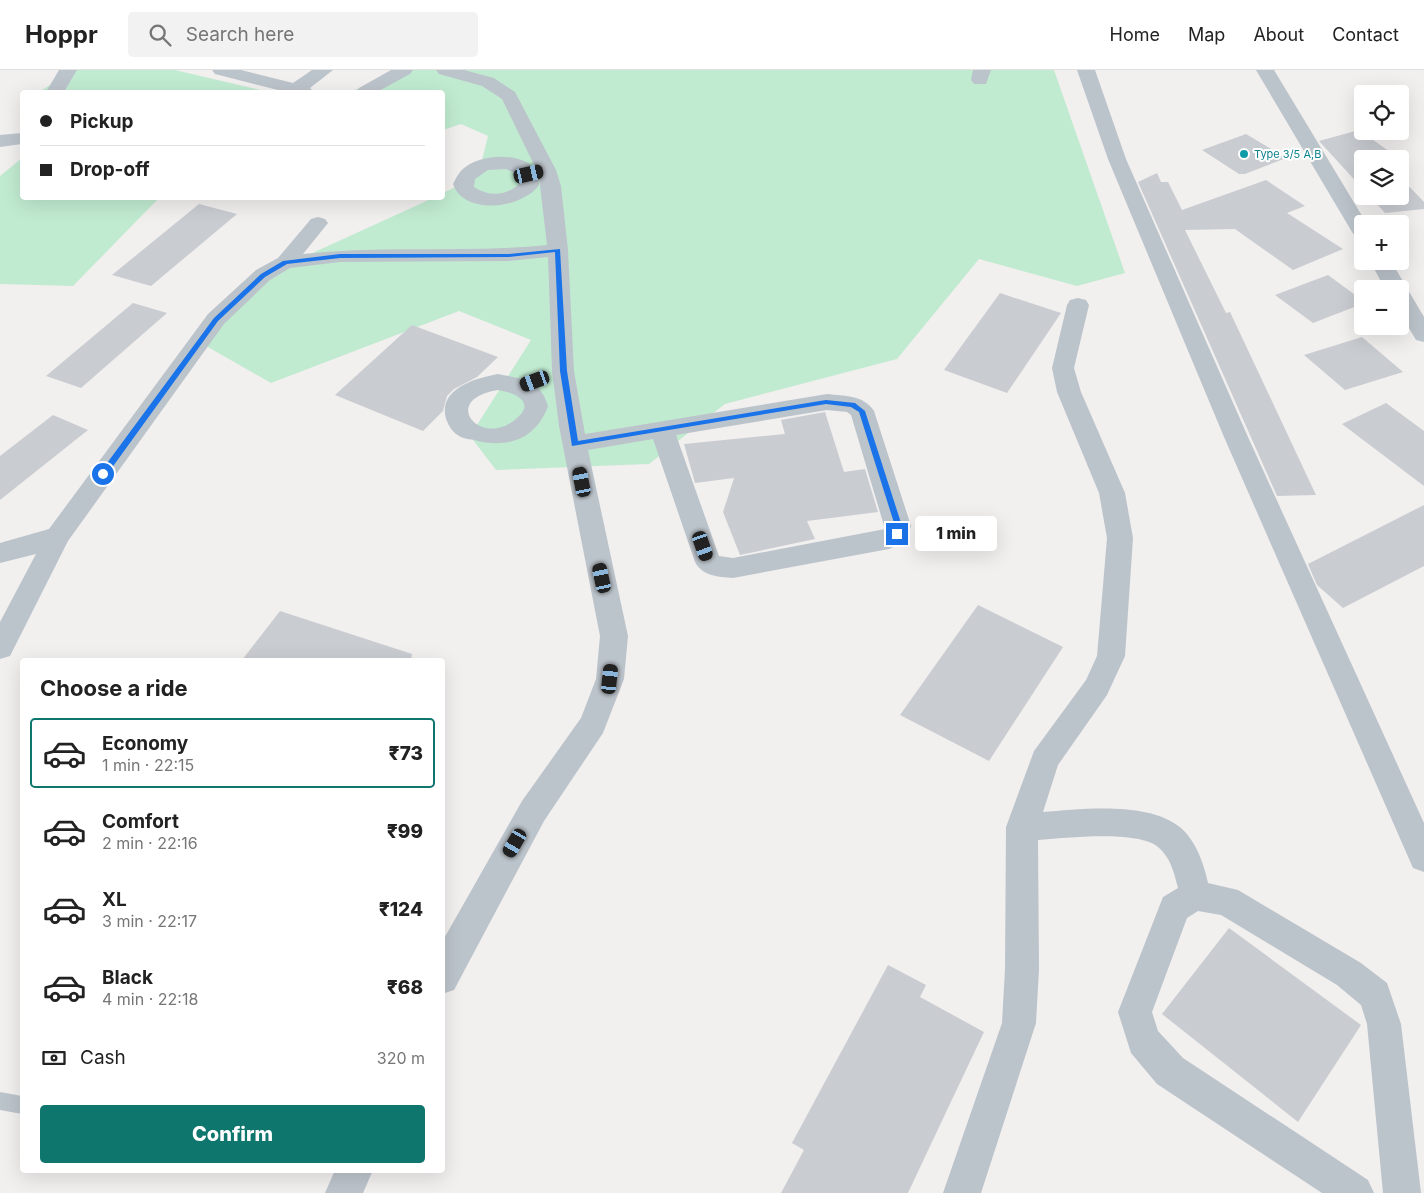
<!DOCTYPE html>
<html lang="en">
<head>
<meta charset="utf-8">
<style>
  body { margin:0; font-family:Inter,sans-serif; background:#f2f2f2; color:#222; height:100vh; display:flex; flex-direction:column; font-size:19px; white-space:nowrap }
  * { box-sizing:border-box; margin:0 }
  p { font-size:16px; color:#767676 }
  .icon { flex:none; width:28px; height:28px; fill:none; stroke:currentColor; stroke-width:2; stroke-linecap:round; stroke-linejoin:round }
  .map { position:relative; flex:1; overflow:hidden }
  .side { position:absolute; left:20px; top:588px; width:425px; height:515px; display:flex; flex-direction:column; background:#fff; border-radius:5px; box-shadow:0 5px 20px #0002 }
  .side>* { flex:none }
  .hud { position:absolute; left:20px; top:20px; width:425px; height:110px; border-radius:5px; box-shadow:0 5px 20px #0002; display:grid; align-content:center; height:110px; padding:0 20px; background:#fff }
  .tools { position:absolute; left:1354px; top:15px; display:grid; gap:10px }
  .tools a { display:grid; place-items:center; width:55px; height:55px; border-radius:5px; background:#fff; box-shadow:0 5px 20px #0002; font-size:25px }
  .end { position:absolute; width:22px; height:22px; margin:-11px; border:6px solid #1a73e8; background:#fff; box-shadow:0 0 0 2px #fff }
  .from { border-radius:50% }
  .bubble { position:absolute; height:35px; border-radius:5px; background:#fff; box-shadow:0 5px 20px #0002; font-size:16px; font-weight:800; line-height:35px; text-align:center }
  .car { position:absolute; width:15px; height:30px; margin:-15px -8px; border-radius:6px; box-shadow:0 0 4px 1px #0007; background:linear-gradient(#222 24%,#8ab4d8 0 40%,#222 0 76%,#8ab4d8 0 86%,#222 0) }
  .hud b { display:flex; align-items:center; gap:18px; height:48px; font-size:19px }
  .hud b+b { border-top:1px solid #e0e0e0 }
  .hud i { width:12px; height:12px; background:#222 }
  ul { padding:0; list-style:none }
  li { display:flex; align-items:center; gap:15px; height:70px; margin:0 10px 8px; padding:0 10px; border:2px solid transparent; border-radius:5px }
  li div { flex:1 }
  li b { display:block; font-size:19px }
  li em { font-style:normal; font-weight:800 }
  li.selected { border-color:#0f766e }
  li>.icon { width:45px; height:45px; stroke-width:1.5 }
  h2 { padding:0 20px; font-size:22px; line-height:60px }
  .pay { display:flex; align-items:center; gap:12px; height:55px; padding:0 20px; font-size:19px }
  .pay p { margin-inline-start:auto }
  .action { display:flex; gap:10px; margin-top:auto; padding:10px 20px }
  .action a { flex:1; height:58px; border-radius:5px; background:#0f766e; color:#fff; font-size:20px; font-weight:800; line-height:58px; text-align:center }
  header { display:flex; align-items:center; gap:30px; box-sizing:border-box; height:70px; padding:0 25px; background:#fff; border-bottom:1px solid #e0e0e0 }
  header strong { font-size:24px }
  nav { display:flex; gap:28px; margin-inline-start:auto; font-size:18px }
  .search { width:350px; height:45px; background:#f2f2f2; display:flex; align-items:center; gap:12px; box-sizing:border-box; padding:0 18px; border-radius:5px; color:#767676; font-size:19px }
  .map>svg:first-child { display:block }
</style>
</head>
<body>
<header>
<strong>Hoppr</strong>
<div class="search"><svg class="icon" aria-label="search" viewBox="0 0 24 24"><circle cx="10" cy="10" r="6"/><path d="M15 15l6 6"/></svg>Search here</div>
<nav><a>Home</a><a>Map</a><a>About</a><a>Contact</a></nav>
</header>
<div class="map">
<svg width="1424" height="1123" viewBox="0 0 1424 1123">
  <rect width="100%" height="100%" fill="#f2efef"/>
  <g fill="#c1ebd1">
    <path d="M74 0H175L269 22H39Z"/>
    <path d="M392 0H1054L1125 203 1077 216 979 189 897 289 725 334 649 394 496 400 470 366 531 270 459 241 271 313 206 276 249 212 433 128H442L443 123 478 106 488 66 461 54 443 60 442 22H348L403 4Z"/>
    <path d="M22 88V128H159L73 216 0 214V106Z"/>
  </g>
  <g fill="#c9ccd1">
    <path d="M1359 60 1393 84 1380 87 1382 89H1362V118L1319 71Z"/>
    <path d="M1246 64 1286 88 1245 104H1239L1202 80Z"/>
    <path d="M1157 103 1161 112H1168L1182 140 1266 110 1305 136 1287 143 1343 179 1293 200 1235 159 1185 160 1226 243 1230 242 1316 425 1277 426 1138 112Z"/>
    <path d="M1400 107 1424 132V139L1385 143 1370 126H1400Z"/>
    <path d="M199 134 237 144 151 216 112 205Z"/>
    <path d="M1328 205 1362 230V234L1313 253 1275 225Z"/>
    <path d="M1000 223 1061 243 1007 323 944 300Z"/>
    <path d="M133 233 167 243 81 318 46 306Z"/>
    <path d="M412 255 498 287 477 307 454 319 447 326 443 341 423 361 335 325Z"/>
    <path d="M1362 267 1403 302 1345 320 1304 285Z"/>
    <path d="M1386 333 1424 361V416L1342 354Z"/>
    <path d="M825 342 844 402 865 399 878 442 807 451 815 469 740 485 723 442 734 408 695 413 684 374 785 364 781 350Z"/>
    <path d="M53 345 88 360 0 430V386Z"/>
    <path d="M1424 435V496L1343 538 1317 515 1308 494Z"/>
    <path d="M978 535 1063 577 989 691 900 645Z"/>
    <path d="M280 541 412 584 411 590H242Z"/>
    <path d="M1229 858 1361 955 1298 1052 1162 944Z"/>
    <path d="M888 895 926 915 920 927 984 962 931 1074 908 1123H781L804 1080 792 1073Z"/>
  </g>
  <g fill="none" stroke-linecap="round" stroke-linejoin="round">
    <path fill="#bcc4cb" fill-rule="evenodd" d="M0 1022 22 1026V1044L0 1040Z"/>
    <g fill="#bcc4cb" fill-rule="evenodd">
      <path d="M59 0H77L64 22H46Z"/>
      <path d="M212 0H241L293 13 312 0H333L310 18 314 22H286L215 4Z"/>
      <path d="M391 0H413L410 4 377 22H356L359 18Z"/>
      <path d="M436 0H464L494 8 515 22 556 100 561 116 568 180 574 301 585 364 827 324C844 326 864 325 874 341L911 456 906 471 889 479 733 508C719 507 702 506 695 492L653 369 588 380 628 566 624 609 603 663 544 751 454 920 442 924V872L522 731 581 648 596 609 600 566 559 356 552 301 548 187 509 191 340 192 290 198 270 210 224 254 68 471 10 586 0 589V552L36 484 0 493V473L49 459 208 244 256 200 278 188 311 149 318 147 325 149 328 153 303 184C384 175 466 183 547 175L539 107V115C522 139 464 146 453 114 456 108 459 102 464 98 482 83 523 82 537 101L502 29 482 16 439 4ZM506 99 519 105V114C506 126 489 127 474 117L475 109 488 100ZM827 340 847 342 851 345 885 459 733 488 719 486 676 365Z"/>
      <path d="M973 0H991L986 14H974L971 10Z"/>
      <path d="M1077 0H1095L1126 89 1248 367 1424 753V802L1413 798 1224 367 1108 89Z"/>
      <path d="M1256 0H1274L1367 154H1362V168L1355 166 1352 162Z"/>
      <path d="M22 63V74L0 77V65Z"/>
      <path d="M1370 191H1391L1424 247V272L1416 270 1400 243V219H1385Z"/>
      <path d="M1078 228 1086 230 1089 235 1074 298 1081 322 1125 423 1133 468 1125 586 1107 625 1058 695 1043 742C1082 739 1149 731 1181 758 1196 771 1204 794 1208 813L1238 820 1361 893 1387 913 1401 954 1421 1123H1383L1367 954 1361 935 1337 915 1221 845 1198 841 1187 848 1152 942 1158 961 1183 988 1368 1110 1374 1123H1322L1157 1014 1131 983 1118 942 1163 827 1178 818C1174 803 1171 788 1158 777 1137 760 1066 768 1038 770L1039 899 1036 953 981 1123H943L1002 953 1005 899 1006 757 1034 681 1086 610 1097 586 1107 468 1099 423 1057 322 1052 298 1067 235 1070 230Z"/>
      <path d="M498 304C523 309 540 309 548 336 536 370 506 379 474 370 467 369 461 368 456 364 450 359 446 351 445 344 442 317 477 308 498 304ZM498 320C512 322 536 331 518 347 483 381 437 330 498 320Z"/>
      <path d="M335 1100H373L363 1123H325Z"/>
    </g>
  </g>
  <path fill="#1a73e8" d="M560 179 567 301 578 371 826 330 855 333 865 341 902 456 899 465 893 464 895 456 859 342 851 337 826 334 572 376 560 301 555 182 509 187 340 188 287 194 265 207 218 251 106 406 99 404 214 248 261 204 283 191 340 184H509Z"/>
  <circle fill="#0f9aa8" stroke="#fff" stroke-width="2" cx="1244" cy="84" r="5"/>
  <g text-anchor="middle" stroke-width="4" stroke-linejoin="round" paint-order="stroke">
    <g font-size="11" fill="#0d838f" stroke="#fff" text-anchor="start">
      <text x="1254" y="88">Type 3/5 A,B</text>
    </g>
  </g>
</svg>
<div class="tools">
<a><svg class="icon" aria-label="locate" viewBox="0 0 24 24"><circle cx="12" cy="12" r="6"/><path d="M12 2v4M12 18v4M2 12h4M18 12h4"/></svg></a>
<a><svg class="icon" aria-label="layers" viewBox="0 0 24 24"><path d="M12 4l9 5-9 5-9-5zM3 14l9 5 9-5"/></svg></a>
<a>+</a>
<a>−</a>
</div>
<i class="end from" style="left:103px;top:404px"></i>
<i class="end" style="left:897px;top:464px"></i>
<div class="bubble" style="left:915px;top:446px;width:82px">1 min</div>
<i class="car" style="left:529px;top:104px;rotate:77deg"></i>
<i class="car" style="left:535px;top:311px;rotate:250deg"></i>
<i class="car" style="left:582px;top:412px;rotate:349deg"></i>
<i class="car" style="left:703px;top:476px;rotate:161deg"></i>
<i class="car" style="left:602px;top:508px;rotate:348deg"></i>
<i class="car" style="left:610px;top:609px;rotate:6deg"></i>
<i class="car" style="left:515px;top:773px;rotate:210deg"></i>
<div class="hud">
<b><i class="from"></i>Pickup</b>
<b><i></i>Drop-off</b>
</div>
<section class="side">
<h2>Choose a ride</h2>
<ul>
<li class="selected"><svg class="icon" aria-label="car" viewBox="0 0 24 24"><path d="M5 17H2v-5l4-1 3-4h7l3 4 3 1v5h-3M9 17h6M6 11h13"/><circle cx="7" cy="17" r="2"/><circle cx="17" cy="17" r="2"/></svg><div><b>Economy</b><p>1 min · 22:15</p></div><em>₹73</em></li>
<li><svg class="icon" aria-label="car" viewBox="0 0 24 24"><path d="M5 17H2v-5l4-1 3-4h7l3 4 3 1v5h-3M9 17h6M6 11h13"/><circle cx="7" cy="17" r="2"/><circle cx="17" cy="17" r="2"/></svg><div><b>Comfort</b><p>2 min · 22:16</p></div><em>₹99</em></li>
<li><svg class="icon" aria-label="car" viewBox="0 0 24 24"><path d="M5 17H2v-5l4-1 3-4h7l3 4 3 1v5h-3M9 17h6M6 11h13"/><circle cx="7" cy="17" r="2"/><circle cx="17" cy="17" r="2"/></svg><div><b>XL</b><p>3 min · 22:17</p></div><em>₹124</em></li>
<li><svg class="icon" aria-label="car" viewBox="0 0 24 24"><path d="M5 17H2v-5l4-1 3-4h7l3 4 3 1v5h-3M9 17h6M6 11h13"/><circle cx="7" cy="17" r="2"/><circle cx="17" cy="17" r="2"/></svg><div><b>Black</b><p>4 min · 22:18</p></div><em>₹68</em></li>
</ul>
<div class="pay"><svg class="icon" aria-label="cash" viewBox="0 0 24 24"><path d="M3 7h18v10H3z"/><circle cx="12" cy="12" r="2"/></svg>Cash<p>320 m</p></div>
<div class="action"><a>Confirm</a></div>
</section>
</div>
</body>
</html>
